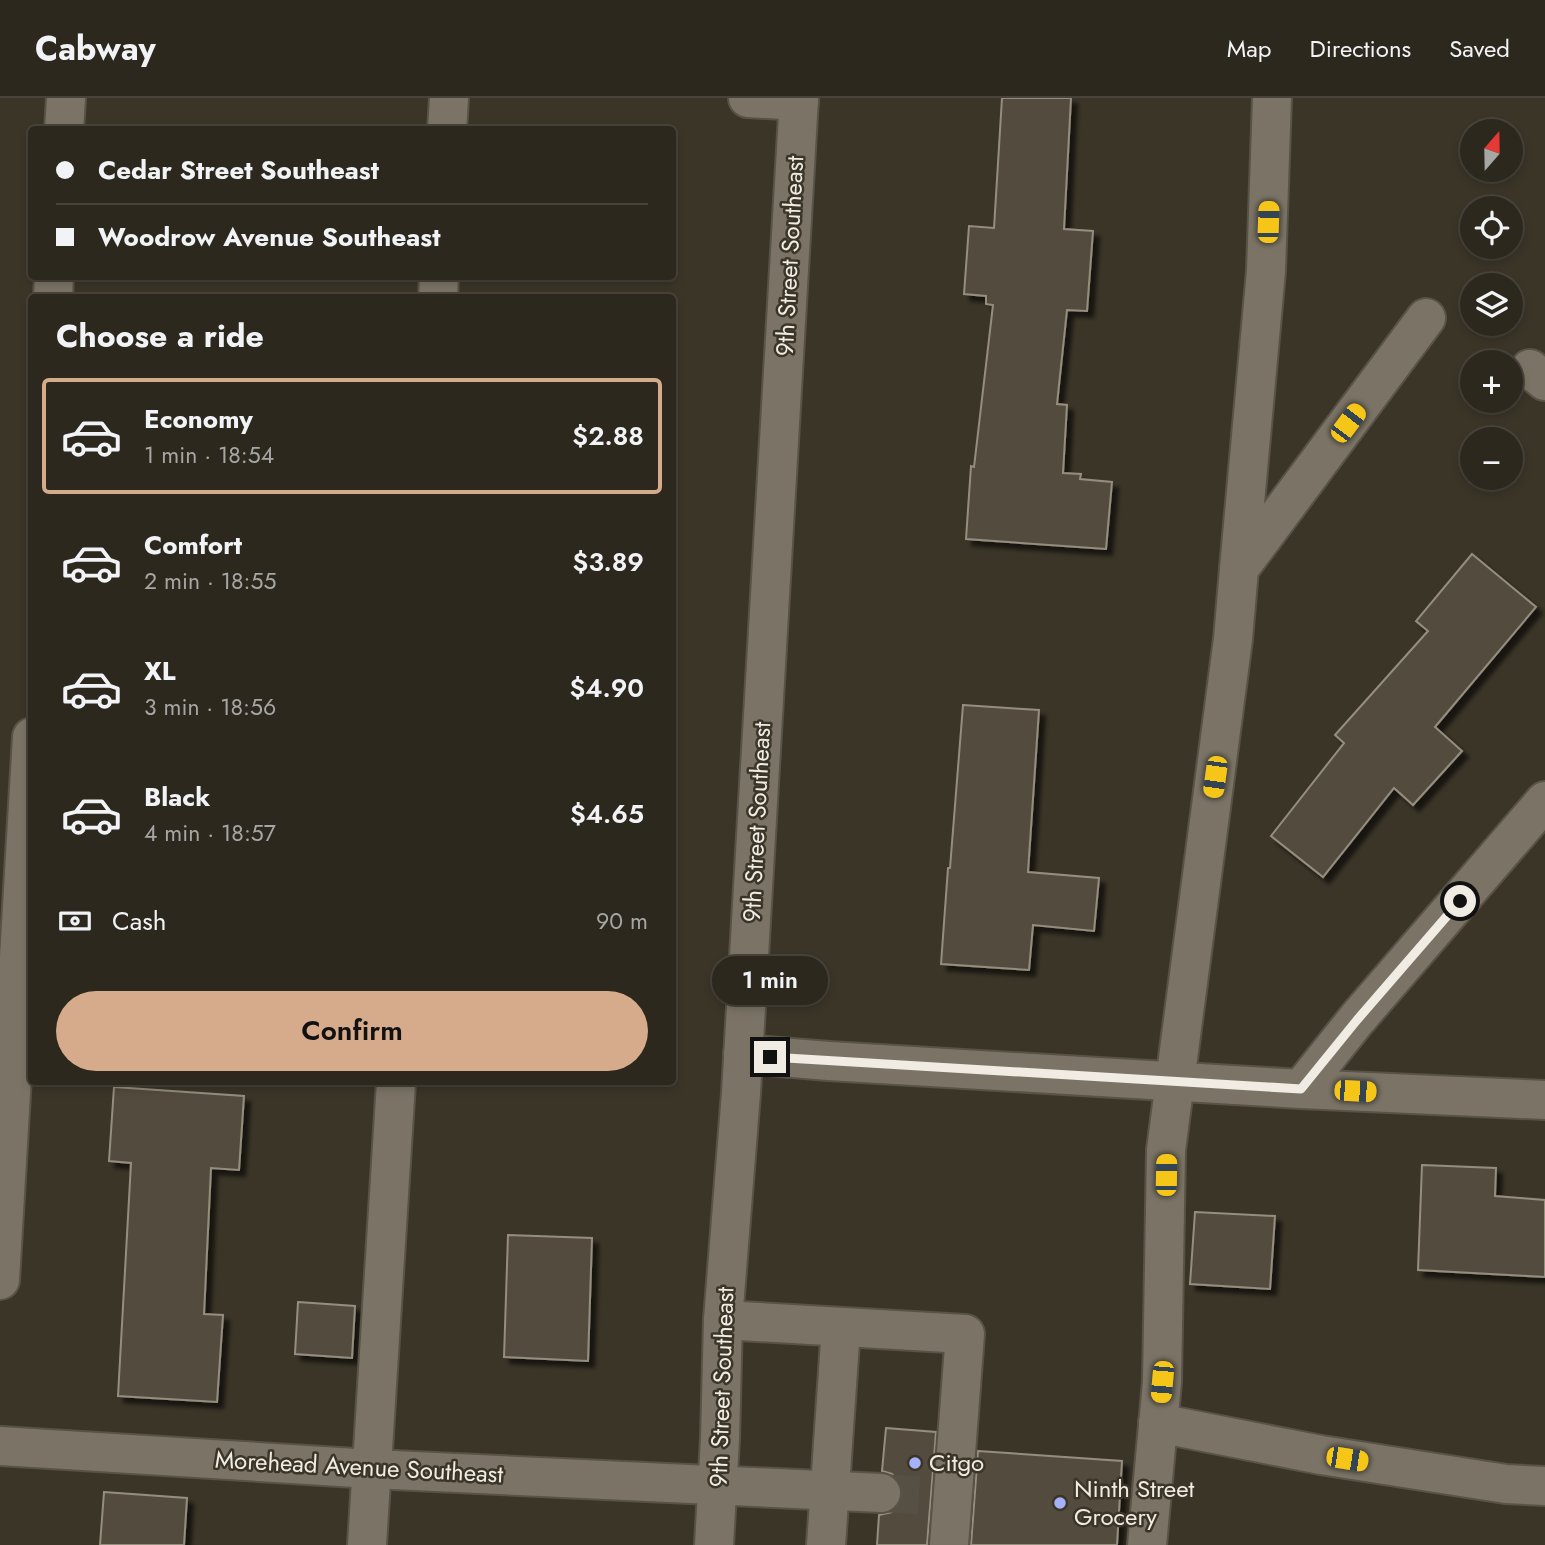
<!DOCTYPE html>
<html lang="en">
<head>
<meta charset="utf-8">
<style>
  body { margin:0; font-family:Jost,sans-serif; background:#343027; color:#f1f3f6; height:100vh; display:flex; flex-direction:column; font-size:26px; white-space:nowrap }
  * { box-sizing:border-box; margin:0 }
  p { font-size:23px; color:#a6a6a4 }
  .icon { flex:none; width:38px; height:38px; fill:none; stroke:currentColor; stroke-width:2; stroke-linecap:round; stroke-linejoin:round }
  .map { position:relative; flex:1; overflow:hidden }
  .sheet { position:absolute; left:28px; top:196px; width:648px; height:791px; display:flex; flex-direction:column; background:#2c281e; border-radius:7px; box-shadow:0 4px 10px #0003,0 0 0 2px #48443c }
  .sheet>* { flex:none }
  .guide { position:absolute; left:28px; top:28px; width:648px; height:154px; border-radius:7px; box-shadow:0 4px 10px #0003,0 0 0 2px #48443c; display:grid; align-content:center; height:154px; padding:0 28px; background:#2c281e }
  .needle { width:46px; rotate:20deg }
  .controls { position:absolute; left:1460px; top:21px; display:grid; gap:14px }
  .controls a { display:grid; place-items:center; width:63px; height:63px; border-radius:50%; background:#2c281e; box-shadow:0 4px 10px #0003,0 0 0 2px #48443c; font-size:35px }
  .end { position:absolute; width:32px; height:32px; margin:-16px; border:9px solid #f0ece4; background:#111; box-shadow:0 0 0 4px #111 }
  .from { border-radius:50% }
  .bubble { position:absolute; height:49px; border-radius:24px; background:#2c281e; box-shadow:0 4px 10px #0003,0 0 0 2px #48443c; font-size:23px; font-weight:600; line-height:49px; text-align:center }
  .car { position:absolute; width:21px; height:42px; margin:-21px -10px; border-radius:9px; box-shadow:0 0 5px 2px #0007; background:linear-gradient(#f5c518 24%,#345 0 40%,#f5c518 0 76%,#345 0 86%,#f5c518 0) }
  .guide b { display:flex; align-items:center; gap:24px; height:66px; font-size:26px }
  .guide b+b { border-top:2px solid #48443c }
  .guide i { width:18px; height:18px; background:#f1f3f6 }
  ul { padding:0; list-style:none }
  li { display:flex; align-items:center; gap:21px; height:116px; margin:0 14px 10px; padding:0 14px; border:4px solid transparent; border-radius:7px }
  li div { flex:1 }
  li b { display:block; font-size:26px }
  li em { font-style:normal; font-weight:600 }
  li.on { border-color:#d6ab8b }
  li>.icon { width:63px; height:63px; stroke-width:1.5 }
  h2 { padding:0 28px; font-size:32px; line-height:84px }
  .pay { display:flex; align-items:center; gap:18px; height:77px; padding:0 28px; font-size:26px }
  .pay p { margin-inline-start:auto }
  .cta { display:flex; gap:14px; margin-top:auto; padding:14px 28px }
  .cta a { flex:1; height:80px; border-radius:42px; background:#d6ab8b; color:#111; font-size:28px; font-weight:600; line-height:80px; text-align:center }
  header { display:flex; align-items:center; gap:42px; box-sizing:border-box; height:98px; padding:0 35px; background:#2c281e; border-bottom:2px solid #48443c }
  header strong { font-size:33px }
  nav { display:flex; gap:38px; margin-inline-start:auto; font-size:24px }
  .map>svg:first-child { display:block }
</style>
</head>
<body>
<header>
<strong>Cabway</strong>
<nav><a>Map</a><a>Directions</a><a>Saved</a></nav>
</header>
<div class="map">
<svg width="1545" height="1447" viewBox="0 0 1545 1447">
  <defs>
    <filter id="shadow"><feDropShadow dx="6" dy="6" stdDeviation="2" flood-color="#0009"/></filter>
  </defs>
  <rect width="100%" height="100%" fill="#3b3528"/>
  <g fill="#524c3e" stroke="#958e7f" stroke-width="2" filter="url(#shadow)">
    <path d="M1002 0H1071L1064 131 1093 133 1087 213 1067 212 1057 306 1067 307 1063 375 1081 376 1080 381 1112 384 1106 451 966 441 971 368 974 369 993 207 986 206V198L964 196 969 128 994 130Z"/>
    <path d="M1472 456 1536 509 1435 629 1462 653 1413 707 1394 690 1323 779 1271 738 1344 645 1335 637 1428 533 1416 523Z"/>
    <path d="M963 607 1039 612 1028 774 1099 780 1094 833 1033 827 1029 872 941 866 948 770H950Z"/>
    <path d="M114 989 244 998 239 1072 211 1070 204 1216 223 1217 217 1304 118 1298 131 1065 109 1063Z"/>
    <path d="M1422 1067 1496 1070 1495 1098 1545 1102V1179L1418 1172Z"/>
    <path d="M1195 1114 1275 1118 1270 1191 1190 1186Z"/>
    <path d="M508 1137 592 1140 588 1263 504 1259Z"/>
    <path d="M298 1204 355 1208 352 1260 295 1256Z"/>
    <path d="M886 1330 936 1334 927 1447H877L879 1417 892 1414 900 1406 903 1397 900 1384 892 1376 882 1373Z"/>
    <path d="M978 1353 1122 1363 1117 1447H971Z"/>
    <path d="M104 1394 187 1400 184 1447H100Z"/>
  </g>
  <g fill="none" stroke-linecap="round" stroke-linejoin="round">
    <path stroke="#565044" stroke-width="38" stroke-dasharray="38 19" stroke-linecap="butt" d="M881 1395 944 1399"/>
    <defs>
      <g id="minor">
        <path d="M748 0 799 3"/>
        <path d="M64 32 66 0"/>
        <path d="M447 32 449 0"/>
        <path d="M53 200 54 178"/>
        <path d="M438 200 439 178"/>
        <path d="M1530 271 1545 283"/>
        <path d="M1239 471 1266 173 1272 0"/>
        <path d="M743 956 829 963 1301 991 1545 1002"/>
        <path d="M1301 991 1357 921 1545 703"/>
        <path d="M0 1182 32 639"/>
        <path d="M723 1222 965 1236 949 1447"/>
        <path d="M1158 1325 1321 1357 1506 1386 1545 1388"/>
        <path d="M0 1348 372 1371 881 1395"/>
        <path d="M367 1447 396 984"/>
        <path d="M714 1447 720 1341 723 1222 741 995 799 0"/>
        <path d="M826 1447 841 1229"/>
        <path d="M1147 1447 1162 1284 1166 1052 1233 541 1239 471 1426 220"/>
      </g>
    </defs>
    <use href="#minor" stroke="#585247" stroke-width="42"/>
    <use href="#minor" stroke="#7b7466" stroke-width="38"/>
  </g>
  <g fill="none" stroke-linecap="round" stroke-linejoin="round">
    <path stroke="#f0ece4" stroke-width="9" d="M770 959 1301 991 1357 922 1460 803"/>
  </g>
  <g fill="#a6b1fc" stroke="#3b3528" stroke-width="2.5">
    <circle cx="915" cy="1365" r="7"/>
    <circle cx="1060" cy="1405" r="7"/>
  </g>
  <g text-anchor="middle" stroke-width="5" stroke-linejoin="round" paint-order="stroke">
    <g font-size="24" fill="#f0ece4" stroke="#3b3528">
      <text transform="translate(790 158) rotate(-87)" y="8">9th Street Southeast</text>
      <text transform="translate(757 724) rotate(-87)" y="8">9th Street Southeast</text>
      <text transform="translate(722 1289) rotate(-88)" y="8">9th Street Southeast</text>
      <text transform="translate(359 1369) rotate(3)" y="8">Morehead Avenue Southeast</text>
    </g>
    <g font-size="24" fill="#f0ece4" stroke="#3b3528" text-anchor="start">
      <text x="929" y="1373">Citgo</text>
      <text x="1074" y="1399">Ninth Street<tspan x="1074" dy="28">Grocery</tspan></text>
    </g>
  </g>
</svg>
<div class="controls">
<a><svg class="needle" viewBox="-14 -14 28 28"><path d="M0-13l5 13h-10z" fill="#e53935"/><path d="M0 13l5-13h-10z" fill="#a6a6a4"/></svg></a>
<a><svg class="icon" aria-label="locate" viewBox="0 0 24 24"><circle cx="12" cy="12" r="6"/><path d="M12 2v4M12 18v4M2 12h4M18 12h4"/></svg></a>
<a><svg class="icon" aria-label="layers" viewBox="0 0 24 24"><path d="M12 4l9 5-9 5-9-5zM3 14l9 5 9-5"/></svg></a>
<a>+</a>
<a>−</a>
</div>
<i class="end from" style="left:1460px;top:803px"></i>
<i class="end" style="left:770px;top:959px"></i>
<div class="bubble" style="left:712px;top:858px;width:116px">1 min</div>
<i class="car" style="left:1268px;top:124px;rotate:2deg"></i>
<i class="car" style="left:1348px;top:325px;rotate:37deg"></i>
<i class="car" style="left:1215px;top:679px;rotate:188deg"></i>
<i class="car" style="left:1355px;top:993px;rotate:93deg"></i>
<i class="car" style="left:1166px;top:1077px;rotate:1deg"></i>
<i class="car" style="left:1162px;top:1284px;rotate:185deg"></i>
<i class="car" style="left:1347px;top:1361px;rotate:99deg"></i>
<div class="guide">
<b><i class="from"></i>Cedar Street Southeast</b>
<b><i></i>Woodrow Avenue Southeast</b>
</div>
<section class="sheet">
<h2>Choose a ride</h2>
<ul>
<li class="on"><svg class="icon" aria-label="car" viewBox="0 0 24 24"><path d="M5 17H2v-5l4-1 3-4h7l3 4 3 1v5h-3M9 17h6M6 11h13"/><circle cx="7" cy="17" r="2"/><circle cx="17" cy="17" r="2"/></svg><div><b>Economy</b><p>1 min · 18:54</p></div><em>$2.88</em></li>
<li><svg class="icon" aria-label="car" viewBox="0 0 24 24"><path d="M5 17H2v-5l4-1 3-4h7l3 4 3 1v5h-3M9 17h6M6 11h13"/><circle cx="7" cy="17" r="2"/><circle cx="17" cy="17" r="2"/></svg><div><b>Comfort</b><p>2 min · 18:55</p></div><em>$3.89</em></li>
<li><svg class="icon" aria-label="car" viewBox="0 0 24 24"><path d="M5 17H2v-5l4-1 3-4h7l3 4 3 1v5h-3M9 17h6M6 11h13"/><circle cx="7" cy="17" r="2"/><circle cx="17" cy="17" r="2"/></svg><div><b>XL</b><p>3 min · 18:56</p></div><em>$4.90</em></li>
<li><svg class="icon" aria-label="car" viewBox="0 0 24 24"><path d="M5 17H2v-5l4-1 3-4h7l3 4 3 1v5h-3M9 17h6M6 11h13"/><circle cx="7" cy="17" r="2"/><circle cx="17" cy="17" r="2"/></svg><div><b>Black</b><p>4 min · 18:57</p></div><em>$4.65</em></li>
</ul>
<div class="pay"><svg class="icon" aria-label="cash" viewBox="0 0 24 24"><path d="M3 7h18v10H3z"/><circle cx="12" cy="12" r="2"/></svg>Cash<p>90 m</p></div>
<div class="cta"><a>Confirm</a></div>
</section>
</div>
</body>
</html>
